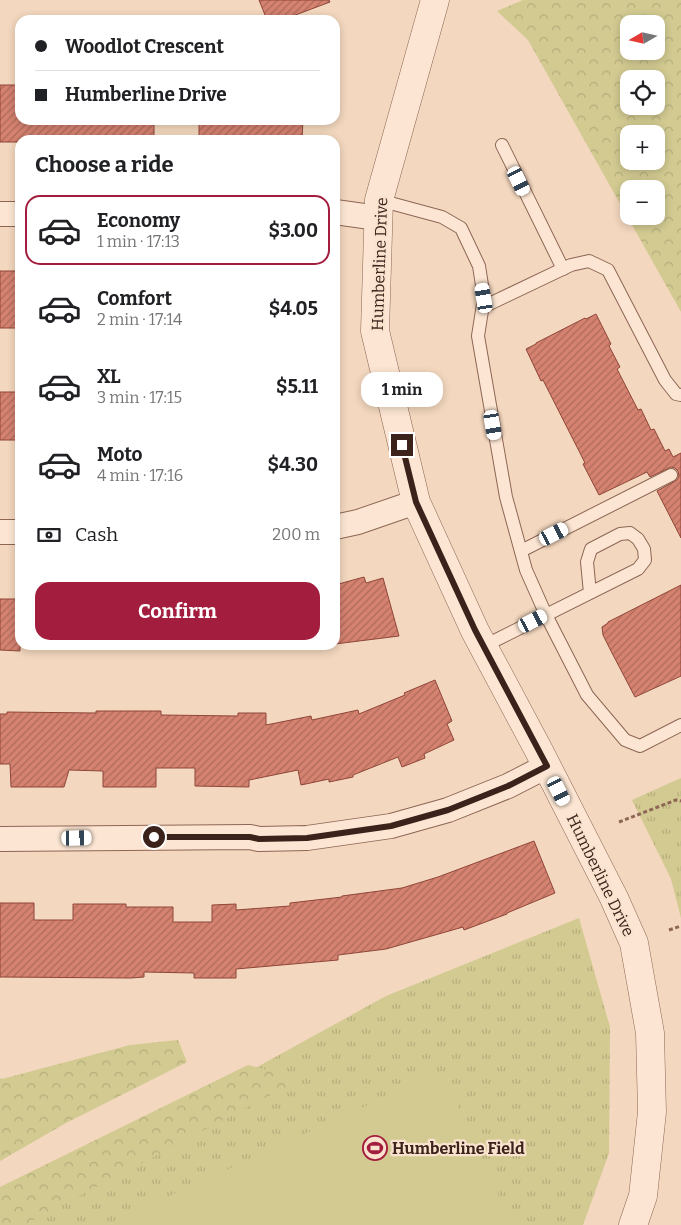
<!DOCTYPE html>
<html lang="en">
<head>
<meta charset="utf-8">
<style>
  body { margin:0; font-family:Bitter,serif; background:#f2f2f2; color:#202124; height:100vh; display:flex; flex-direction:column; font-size:19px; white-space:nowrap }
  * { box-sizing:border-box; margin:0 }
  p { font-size:16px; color:#757577 }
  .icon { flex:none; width:28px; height:28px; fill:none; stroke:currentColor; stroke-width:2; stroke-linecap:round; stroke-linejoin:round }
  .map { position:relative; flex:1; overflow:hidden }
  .details { position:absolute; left:15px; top:135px; width:325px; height:515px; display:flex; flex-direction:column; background:#fff; border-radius:15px; box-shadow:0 2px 8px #0003 }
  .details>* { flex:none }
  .top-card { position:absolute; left:15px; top:15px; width:325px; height:110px; border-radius:15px; box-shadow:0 2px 8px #0003; display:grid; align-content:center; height:110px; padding:0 20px; background:#fff }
  .needle { width:32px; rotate:261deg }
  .fabs { position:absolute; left:620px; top:15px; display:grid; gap:10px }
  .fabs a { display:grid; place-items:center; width:45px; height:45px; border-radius:10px; background:#fff; box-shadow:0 2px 8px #0003; font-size:25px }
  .end { position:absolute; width:22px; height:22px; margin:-11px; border:6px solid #3b231b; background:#fff; box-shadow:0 0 0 2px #fff }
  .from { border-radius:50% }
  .bubble { position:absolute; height:35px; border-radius:15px; background:#fff; box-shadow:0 2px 8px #0003; font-size:16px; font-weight:700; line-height:35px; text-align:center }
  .car { position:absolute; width:15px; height:30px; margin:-15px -8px; border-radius:6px; box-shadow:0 0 4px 1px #0007; background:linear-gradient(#fff 24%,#345 0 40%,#fff 0 76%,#345 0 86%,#fff 0) }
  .top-card b { display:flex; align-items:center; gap:18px; height:48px; font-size:19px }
  .top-card b+b { border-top:1px solid #e0e0e0 }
  .top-card i { width:12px; height:12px; background:#202124 }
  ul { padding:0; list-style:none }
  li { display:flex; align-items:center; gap:15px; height:70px; margin:0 10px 8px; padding:0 10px; border:2px solid transparent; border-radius:15px }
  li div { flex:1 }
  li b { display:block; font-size:19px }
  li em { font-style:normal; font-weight:700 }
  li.on { border-color:#a31e3e }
  li>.icon { width:45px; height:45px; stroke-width:1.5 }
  h2 { padding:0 20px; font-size:22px; line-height:60px }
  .pay { display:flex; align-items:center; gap:12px; height:55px; padding:0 20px; font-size:19px }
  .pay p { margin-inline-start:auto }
  .action { display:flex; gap:10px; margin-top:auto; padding:10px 20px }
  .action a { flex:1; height:58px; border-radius:15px; background:#a31e3e; color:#fff; font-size:20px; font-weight:700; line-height:58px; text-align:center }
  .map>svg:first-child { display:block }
</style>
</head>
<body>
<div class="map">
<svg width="681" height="1225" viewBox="0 0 681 1225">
  <defs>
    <pattern id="grass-tufts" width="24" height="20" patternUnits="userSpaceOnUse" patternTransform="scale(1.25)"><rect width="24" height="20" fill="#d2ca91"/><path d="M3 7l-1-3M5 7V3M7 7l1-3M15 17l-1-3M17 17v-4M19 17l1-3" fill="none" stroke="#b5ad7c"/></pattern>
    <pattern id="forest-crowns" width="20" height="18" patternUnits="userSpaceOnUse" patternTransform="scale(1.25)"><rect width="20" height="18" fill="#d2ca91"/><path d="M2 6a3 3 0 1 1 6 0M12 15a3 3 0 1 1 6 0" fill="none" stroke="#b5ad7c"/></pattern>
    <pattern id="building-hatch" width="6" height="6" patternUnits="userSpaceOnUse" patternTransform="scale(1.25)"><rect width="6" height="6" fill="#d58270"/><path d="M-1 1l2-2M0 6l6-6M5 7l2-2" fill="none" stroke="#ae6a5b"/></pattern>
  </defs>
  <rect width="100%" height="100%" fill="#f3d7be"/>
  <g fill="url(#grass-tufts)">
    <path d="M681 778V918L671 879 632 800Z"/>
    <path d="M579 918 610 1027 609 1153 583 1225H0V1209L386 996Z"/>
  </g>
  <g fill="url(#forest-crowns)" fill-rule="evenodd">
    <path d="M523 0H681V312L528 40 497 11ZM629 24H656V51H629ZM629 79H656V106H629ZM629 134H656V161H629ZM629 189H656V216H629Z"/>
    <path d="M178 1040 187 1062 66 1123 0 1161V1078L2 1079 130 1045Z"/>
    <path d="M248 1065 301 1079 24 1225H0V1187Z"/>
  </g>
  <path fill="#d2ca91" d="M442 1071 512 1225H106Z"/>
  <g fill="url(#building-hatch)" stroke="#8f4638">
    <path d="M259 0H329L330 2 282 20H267Z"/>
    <path d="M0 85H20V120H154V140H20V142H0Z"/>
    <path d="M199 120H303L302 140H199Z"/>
    <rect x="0" y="271" width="20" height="57"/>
    <path d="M596 314 611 344 609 346 620 367 617 369 638 410 641 409 651 430 654 429 665 451 669 449 673 457 681 453V538L657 491 677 480 679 476 678 471 675 468 671 467 650 477 647 472 599 495 583 464 585 463 579 451 543 380 541 381 526 349 536 344V343L585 318 586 319Z"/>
    <rect x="0" y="392" width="20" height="48"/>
    <path d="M364 577 366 583 383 578 399 636 335 644V585Z"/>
    <path d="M681 585V676L635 697 611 651 603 635 602 627 608 623V622Z"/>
    <path d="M0 599H20V651L0 650Z"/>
    <path d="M435 680 452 721 447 724 454 740 424 754 425 758 402 767 398 757 353 775V777L329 782V779L301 785 298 770 249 780V787L195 786V768H156V787H103V771L69 770 64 787H11L10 764H0V714H7V712L96 713V711H161V715L238 716V713H266V725L311 716 312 720 358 710 359 714 405 695 404 693Z"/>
    <path d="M534 841 555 893 507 913V914L464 930 463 927 386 949 338 955V960L236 969V978H194V973L144 972V977L131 978 0 977V903H34V920H73V904H126V907H173V922H212V905L236 904V910L290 906V903L342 897V896L402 888 438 877Z"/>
  </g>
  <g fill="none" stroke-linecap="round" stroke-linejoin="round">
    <defs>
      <g id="service">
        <path d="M502 145 563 269"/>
        <path d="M379 200 442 217 461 228 479 266 484 298 478 336 506 497 526 570 546 615 587 695 625 740 640 746 681 725"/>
        <path d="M483 307 571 265 589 261 608 270 665 380 676 394 681 395"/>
        <path d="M521 551 671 475"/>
        <path d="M484 646 638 569 645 560 644 549 638 539 630 533 620 534 591 549 587 562 590 593"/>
      </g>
      <g id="minor">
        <path d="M335 212 378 218"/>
        <path d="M0 214H20"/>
        <path d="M335 527 358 522 416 502"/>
        <path d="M0 532H20"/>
        <path d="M0 839 250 837 259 839 307 838 391 826 448 810 508 786 547 766"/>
      </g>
      <path id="tertiary" d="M435 0 379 200 375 331 416 502 475 631 538 749 614 898 634 943 650 1033 652 1112 643 1196 633 1225"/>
    </defs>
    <use href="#service" stroke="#8d6655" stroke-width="14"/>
    <use href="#minor" stroke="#8d6655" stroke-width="26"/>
    <use href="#tertiary" stroke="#8d6655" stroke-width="29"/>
    <g stroke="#8d6655" stroke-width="3" stroke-dasharray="4 2.5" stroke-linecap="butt">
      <path d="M619 822 676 800 681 801"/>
      <path d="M669 930 681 926"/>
    </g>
    <use href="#service" stroke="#fce6d3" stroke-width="12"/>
    <use href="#minor" stroke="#fce6d3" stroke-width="24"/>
    <use href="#tertiary" stroke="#fce6d3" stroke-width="28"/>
  </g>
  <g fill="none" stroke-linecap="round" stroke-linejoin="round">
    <path stroke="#3b231b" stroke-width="6" d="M154 837H250L259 839 307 838 391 826 448 810 508 786 547 766 475 630 416 502 402 445"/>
  </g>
  <defs>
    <symbol id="stadium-ring" viewBox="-11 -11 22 22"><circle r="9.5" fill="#f9e3cf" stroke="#a31e3e" stroke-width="1.5"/><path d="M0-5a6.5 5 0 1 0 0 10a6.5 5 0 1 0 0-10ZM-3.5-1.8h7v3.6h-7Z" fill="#a31e3e"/></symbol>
  </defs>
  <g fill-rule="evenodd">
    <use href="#stadium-ring" x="361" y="1134" width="28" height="28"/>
  </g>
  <g text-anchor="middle" stroke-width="4.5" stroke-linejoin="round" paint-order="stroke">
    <g font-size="16" fill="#3b231b" stroke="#f9e3cf">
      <text transform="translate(379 264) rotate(-88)" y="6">Humberline Drive</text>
      <text transform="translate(601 875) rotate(64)" y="6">Humberline Drive</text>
    </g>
    <g font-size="16" font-weight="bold" fill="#3b231b" stroke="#f9e3cf" text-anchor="start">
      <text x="392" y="1154">Humberline Field</text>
    </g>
  </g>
</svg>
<div class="fabs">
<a><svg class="needle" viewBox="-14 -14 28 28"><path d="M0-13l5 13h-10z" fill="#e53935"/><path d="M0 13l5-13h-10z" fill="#757577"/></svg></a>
<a><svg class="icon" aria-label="locate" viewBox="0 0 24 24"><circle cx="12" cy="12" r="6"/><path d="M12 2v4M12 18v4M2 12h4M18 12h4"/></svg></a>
<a>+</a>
<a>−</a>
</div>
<i class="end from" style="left:154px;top:837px"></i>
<i class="end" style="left:402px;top:445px"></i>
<div class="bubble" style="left:361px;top:372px;width:82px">1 min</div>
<i class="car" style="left:519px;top:181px;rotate:154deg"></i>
<i class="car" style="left:484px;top:298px;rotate:351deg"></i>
<i class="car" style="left:493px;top:425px;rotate:170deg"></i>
<i class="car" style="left:554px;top:534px;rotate:63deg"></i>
<i class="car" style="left:533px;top:621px;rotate:63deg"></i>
<i class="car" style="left:559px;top:791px;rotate:153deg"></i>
<i class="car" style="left:77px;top:838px;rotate:89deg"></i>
<div class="top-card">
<b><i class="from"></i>Woodlot Crescent</b>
<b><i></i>Humberline Drive</b>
</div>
<section class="details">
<h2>Choose a ride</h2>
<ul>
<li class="on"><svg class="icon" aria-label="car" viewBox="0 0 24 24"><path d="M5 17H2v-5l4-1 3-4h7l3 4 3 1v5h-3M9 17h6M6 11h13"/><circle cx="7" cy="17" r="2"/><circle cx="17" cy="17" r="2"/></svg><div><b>Economy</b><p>1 min · 17:13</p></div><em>$3.00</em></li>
<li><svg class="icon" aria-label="car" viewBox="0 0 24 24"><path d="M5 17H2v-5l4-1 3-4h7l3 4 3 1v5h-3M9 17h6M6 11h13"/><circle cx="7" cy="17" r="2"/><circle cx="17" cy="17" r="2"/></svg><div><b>Comfort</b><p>2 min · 17:14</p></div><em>$4.05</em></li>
<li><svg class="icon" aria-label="car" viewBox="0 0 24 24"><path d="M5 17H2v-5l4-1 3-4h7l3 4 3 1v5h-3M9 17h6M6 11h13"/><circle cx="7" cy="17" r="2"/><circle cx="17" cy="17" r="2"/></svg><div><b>XL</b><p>3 min · 17:15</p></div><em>$5.11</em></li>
<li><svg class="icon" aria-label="car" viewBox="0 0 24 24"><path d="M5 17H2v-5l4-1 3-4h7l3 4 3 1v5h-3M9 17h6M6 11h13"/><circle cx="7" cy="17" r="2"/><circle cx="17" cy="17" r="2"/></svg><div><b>Moto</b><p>4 min · 17:16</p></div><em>$4.30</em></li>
</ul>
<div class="pay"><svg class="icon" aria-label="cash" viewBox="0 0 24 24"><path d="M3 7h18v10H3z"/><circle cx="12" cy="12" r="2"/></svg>Cash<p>200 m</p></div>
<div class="action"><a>Confirm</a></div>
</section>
</div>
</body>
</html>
